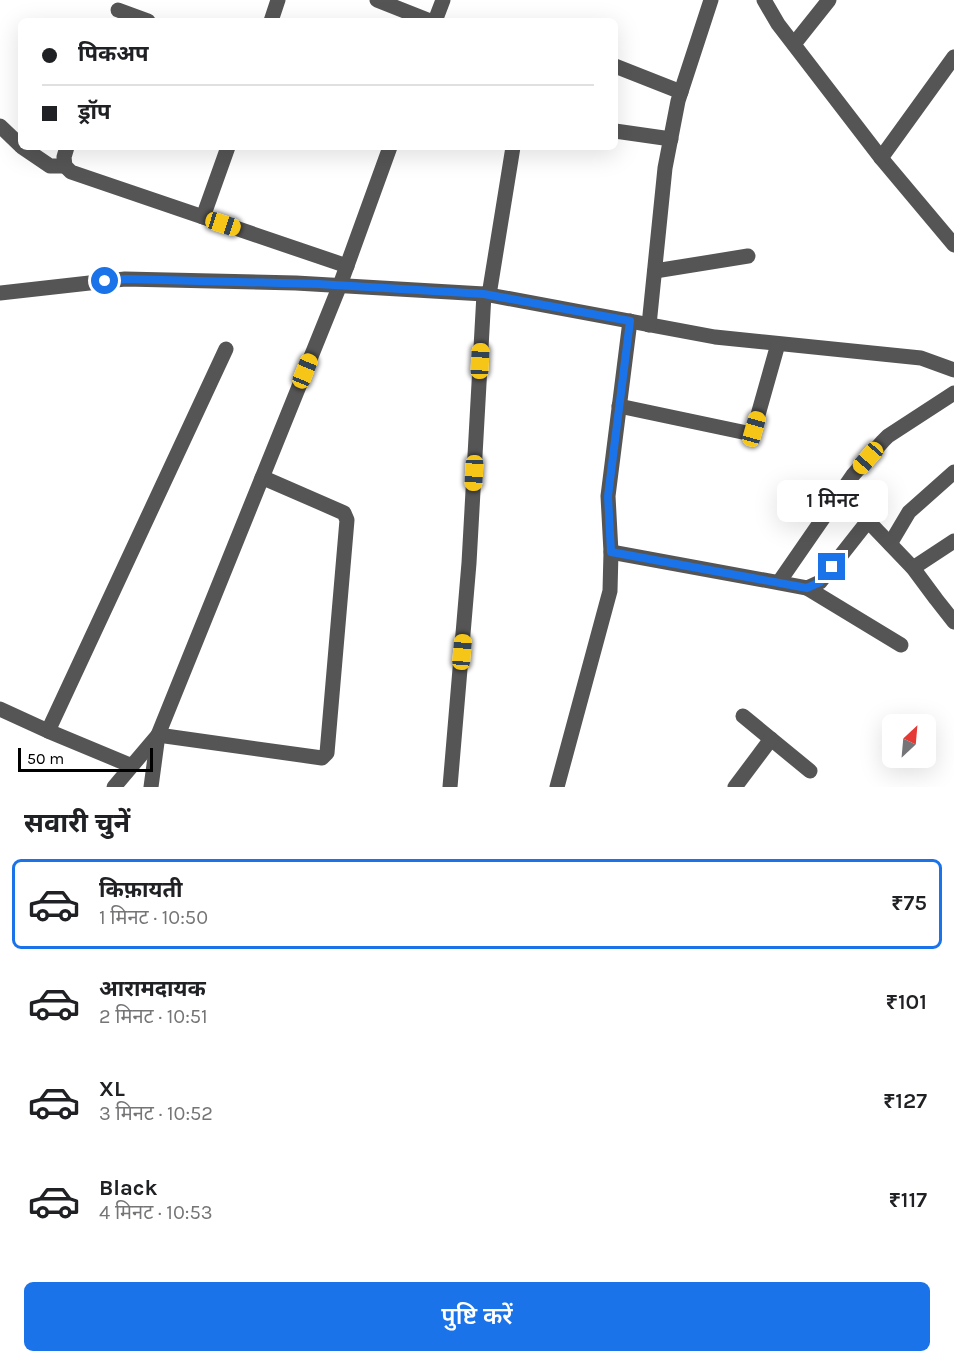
<!DOCTYPE html>
<html lang="hi">
<head>
<meta charset="utf-8">
<style>
  body { margin:0; font-family:Karla,"Noto Sans Devanagari",sans-serif; background:#f6f6f6; color:#202124; height:100vh; display:flex; flex-direction:column; font-size:22px; white-space:nowrap }
  * { box-sizing:border-box; margin:0 }
  p { font-size:20px; color:#757577 }
  .icon { flex:none; width:33px; height:33px; fill:none; stroke:currentColor; stroke-width:2; stroke-linecap:round; stroke-linejoin:round }
  .map { position:relative; height:787px; overflow:hidden }
  .drawer { display:flex; flex-direction:column; background:#fff; flex:1 }
  .drawer>* { flex:none }
  .banner { position:absolute; left:18px; top:18px; width:600px; height:132px; border-radius:9px; box-shadow:0 6px 24px #0002; display:grid; align-content:center; height:132px; padding:0 24px; background:#fff }
  .needle { width:39px; rotate:26deg }
  .tools { position:absolute; left:882px; top:714px; display:grid; gap:12px }
  .tools a { display:grid; place-items:center; width:54px; height:54px; border-radius:9px; background:#fff; box-shadow:0 6px 24px #0002; font-size:30px }
  .scale { position:absolute; left:18px; bottom:15px; width:135px; box-sizing:border-box; padding-left:6px; border:3px solid #000; border-top:0; font-size:16px; line-height:21px; white-space:nowrap; color:#000; -webkit-text-stroke:4px #fff; paint-order:stroke }
  .end { position:absolute; width:27px; height:27px; margin:-14px; border:8px solid #1a73e8; background:#fff; box-shadow:0 0 0 3px #fff }
  .from { border-radius:50% }
  .bubble { position:absolute; height:42px; border-radius:9px; background:#fff; box-shadow:0 6px 24px #0002; font-size:20px; font-weight:600; line-height:42px; text-align:center }
  .car { position:absolute; width:18px; height:36px; margin:-18px -9px; border-radius:8px; box-shadow:0 0 4px 2px #0007; background:linear-gradient(#f5c518 24%,#345 0 40%,#f5c518 0 76%,#345 0 86%,#f5c518 0) }
  .banner b { display:flex; align-items:center; gap:21px; height:57px; font-size:22px }
  .banner b+b { border-top:2px solid #e0e0e0 }
  .banner i { width:15px; height:15px; background:#202124 }
  ul { padding:0; list-style:none }
  li { display:flex; align-items:center; gap:18px; height:90px; margin:0 12px 9px; padding:0 12px; border:3px solid transparent; border-radius:9px }
  li div { flex:1 }
  li b { display:block; font-size:22px }
  li em { font-style:normal; font-weight:600 }
  li.active { border-color:#1a73e8 }
  li>.icon { width:54px; height:54px; stroke-width:1.5 }
  h2 { padding:0 24px; font-size:27px; line-height:72px }
  .cta { display:flex; gap:12px; margin-top:auto; padding:12px 24px }
  .cta a { flex:1; height:69px; border-radius:9px; background:#1a73e8; color:#fff; font-size:24px; font-weight:600; line-height:69px; text-align:center }
  .map>svg:first-child { display:block }
</style>
</head>
<body>
<div class="map">
<svg width="954" height="787" viewBox="0 0 954 787">
  <rect width="100%" height="100%" fill="#fff"/>
  <g fill="none" stroke-linecap="round" stroke-linejoin="round">
    <g stroke="#555" stroke-width="15">
      <path d="M377 0 430 21"/>
      <path d="M764 0 778 24 881 158 954 245"/>
      <path d="M118 10 148 21"/>
      <path d="M271 21 278 0"/>
      <path d="M435 21 443 0"/>
      <path d="M794 44 829 0"/>
      <path d="M615 66 681 92"/>
      <path d="M0 126 21 146"/>
      <path d="M615 131 671 139"/>
      <path d="M22 147 50 166H65"/>
      <path d="M67 147 64 157 65 166 71 172 347 266"/>
      <path d="M881 158 954 57"/>
      <path d="M203 217 228 147"/>
      <path d="M655 271 748 256"/>
      <path d="M0 293 125 279 296 283 484 294 715 337 921 358 954 370"/>
      <path d="M489 295 513 147"/>
      <path d="M649 325 665 168 678 101 711 0"/>
      <path d="M619 406 747 433 751 432 754 429 778 344"/>
      <path d="M890 544 909 512 954 472"/>
      <path d="M611 552 807 588 820 582 868 521 913 568 936 599 954 622"/>
      <path d="M913 568 954 541"/>
      <path d="M779 582 853 475 883 441 888 436 954 393"/>
      <path d="M807 588 901 645"/>
      <path d="M0 709 48 731 132 766"/>
      <path d="M743 716 810 771"/>
      <path d="M48 731 226 349"/>
      <path d="M114 787 158 735 322 758 327 753 347 520 344 513 266 479 262 478"/>
      <path d="M151 787 158 735 340 285 390 147"/>
      <path d="M450 787 469 563 484 294"/>
      <path d="M557 787 610 591 611 552 608 496 630 321"/>
      <path d="M735 787 771 739"/>
    </g>
  </g>
  <g fill="none" stroke-linecap="round" stroke-linejoin="round">
    <path stroke="#1a73e8" stroke-width="8" d="M105 281 126 279 318 284 484 294 630 321 608 496 611 552 807 588 820 582 832 567"/>
  </g>
</svg>
<div class="tools">
<a><svg class="needle" viewBox="-14 -14 28 28"><path d="M0-13l5 13h-10z" fill="#e53935"/><path d="M0 13l5-13h-10z" fill="#757577"/></svg></a>
</div>
<div class="scale">50 m</div>
<i class="end from" style="left:105px;top:281px"></i>
<i class="end" style="left:832px;top:567px"></i>
<div class="bubble" style="left:777px;top:480px;width:111px">1 मिनट</div>
<i class="car" style="left:223px;top:224px;rotate:108deg"></i>
<i class="car" style="left:480px;top:361px;rotate:3deg"></i>
<i class="car" style="left:305px;top:371px;rotate:22deg"></i>
<i class="car" style="left:754px;top:429px;rotate:16deg"></i>
<i class="car" style="left:868px;top:458px;rotate:221deg"></i>
<i class="car" style="left:474px;top:473px;rotate:183deg"></i>
<i class="car" style="left:462px;top:652px;rotate:5deg"></i>
<div class="banner">
<b><i class="from"></i>पिकअप</b>
<b><i></i>ड्रॉप</b>
</div>
</div>
<section class="drawer">
<h2>सवारी चुनें</h2>
<ul>
<li class="active"><svg class="icon" aria-label="car" viewBox="0 0 24 24"><path d="M5 17H2v-5l4-1 3-4h7l3 4 3 1v5h-3M9 17h6M6 11h13"/><circle cx="7" cy="17" r="2"/><circle cx="17" cy="17" r="2"/></svg><div><b>किफ़ायती</b><p>1 मिनट · 10:50</p></div><em>₹75</em></li>
<li><svg class="icon" aria-label="car" viewBox="0 0 24 24"><path d="M5 17H2v-5l4-1 3-4h7l3 4 3 1v5h-3M9 17h6M6 11h13"/><circle cx="7" cy="17" r="2"/><circle cx="17" cy="17" r="2"/></svg><div><b>आरामदायक</b><p>2 मिनट · 10:51</p></div><em>₹101</em></li>
<li><svg class="icon" aria-label="car" viewBox="0 0 24 24"><path d="M5 17H2v-5l4-1 3-4h7l3 4 3 1v5h-3M9 17h6M6 11h13"/><circle cx="7" cy="17" r="2"/><circle cx="17" cy="17" r="2"/></svg><div><b>XL</b><p>3 मिनट · 10:52</p></div><em>₹127</em></li>
<li><svg class="icon" aria-label="car" viewBox="0 0 24 24"><path d="M5 17H2v-5l4-1 3-4h7l3 4 3 1v5h-3M9 17h6M6 11h13"/><circle cx="7" cy="17" r="2"/><circle cx="17" cy="17" r="2"/></svg><div><b>Black</b><p>4 मिनट · 10:53</p></div><em>₹117</em></li>
</ul>
<div class="cta"><a>पुष्टि करें</a></div>
</section>
</body>
</html>
